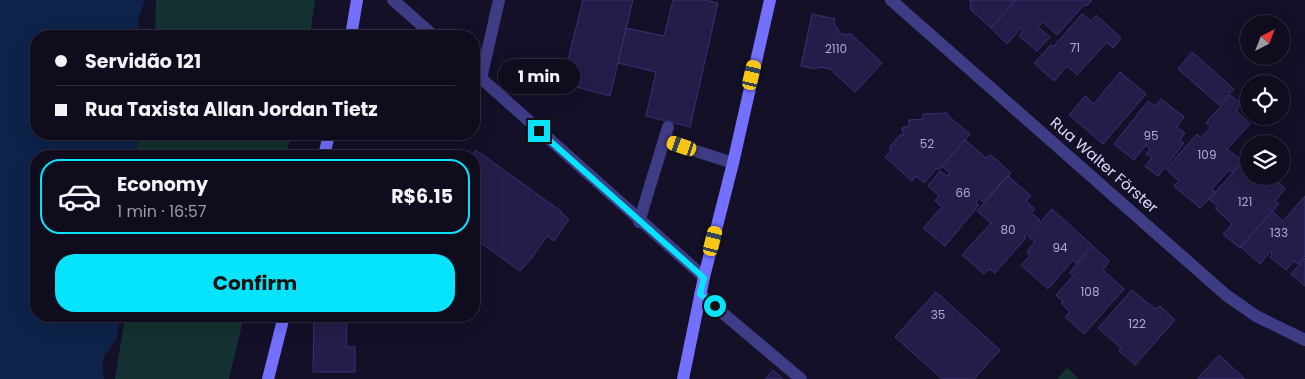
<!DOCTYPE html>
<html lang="en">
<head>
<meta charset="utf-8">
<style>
  body { margin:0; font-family:Poppins,sans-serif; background:#1d1a2b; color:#f1f3f6; height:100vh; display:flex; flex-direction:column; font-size:19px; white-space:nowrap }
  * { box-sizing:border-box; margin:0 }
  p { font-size:16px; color:#9b9ba4 }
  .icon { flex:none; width:28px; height:28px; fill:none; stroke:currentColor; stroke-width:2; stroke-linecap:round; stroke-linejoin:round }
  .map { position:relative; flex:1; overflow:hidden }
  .details { position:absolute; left:30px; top:150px; width:450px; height:172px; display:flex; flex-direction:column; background:#0f0c1e; border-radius:20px; box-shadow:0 5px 20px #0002,0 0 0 1px #2f2c3c }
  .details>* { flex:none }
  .top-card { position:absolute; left:30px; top:30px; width:450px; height:110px; border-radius:20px; box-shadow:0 5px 20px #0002,0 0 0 1px #2f2c3c; display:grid; align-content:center; height:110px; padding:0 25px; background:#0f0c1e }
  .needle { width:32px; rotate:42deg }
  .controls { position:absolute; left:1240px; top:15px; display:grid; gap:10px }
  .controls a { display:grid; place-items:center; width:50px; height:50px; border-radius:50%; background:#0f0c1e; box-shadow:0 5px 20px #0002,0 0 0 1px #2f2c3c; font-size:25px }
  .end { position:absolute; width:22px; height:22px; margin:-11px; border:6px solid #06e3fc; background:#111; box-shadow:0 0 0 2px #111 }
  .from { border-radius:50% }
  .bubble { position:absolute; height:35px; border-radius:18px; background:#0f0c1e; box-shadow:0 5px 20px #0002,0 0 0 1px #2f2c3c; font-size:16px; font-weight:700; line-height:35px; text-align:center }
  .car { position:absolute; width:15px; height:30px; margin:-15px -8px; border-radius:6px; box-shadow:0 0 4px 1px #0007; background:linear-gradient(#f5c518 24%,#345 0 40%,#f5c518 0 76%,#345 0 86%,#f5c518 0) }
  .top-card b { display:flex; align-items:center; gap:18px; height:48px; font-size:19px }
  .top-card b+b { border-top:1px solid #2f2c3c }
  .top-card i { width:12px; height:12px; background:#f1f3f6 }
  ul { padding:9px 0 0; list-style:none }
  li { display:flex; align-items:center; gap:15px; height:75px; margin:0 10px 8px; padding:0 15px; border:2px solid transparent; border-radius:20px }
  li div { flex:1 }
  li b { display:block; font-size:19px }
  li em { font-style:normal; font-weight:700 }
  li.selected { border-color:#06e3fc }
  li>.icon { width:45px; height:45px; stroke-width:1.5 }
  .action { display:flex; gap:10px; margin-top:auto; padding:10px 25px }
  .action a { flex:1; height:58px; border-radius:20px; background:#06e3fc; color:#111; font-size:20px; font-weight:700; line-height:58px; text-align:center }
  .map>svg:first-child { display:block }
</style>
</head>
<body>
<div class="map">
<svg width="1305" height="379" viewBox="0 0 1305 379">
  <rect width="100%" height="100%" fill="#141028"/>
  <g fill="#133231">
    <path d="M156 0H315L310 36H155Z"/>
    <path d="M140 134H291L286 156H135Z"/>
    <path d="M125 316H244L229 379H115Z"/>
    <path d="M1067 368 1079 379H1057Z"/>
  </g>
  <path fill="#0d234a" d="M0 0H145L138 20 140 36H36V134H138L137 147 134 156H36V316H120L117 337 104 356 102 366 104 379H0Z"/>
  <g fill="#251c49" stroke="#3d2f74">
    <path d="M583 0H633L610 96 562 83Z"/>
    <path d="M673 0H705L718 3 690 127 646 116 656 72 618 63 626 28 664 36Z"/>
    <path d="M970 0H1016L991 28 971 10Z"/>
    <path d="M1016 0H1092L1087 6 1085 4 1057 35 1043 22 1038 27 1050 37 1037 51 1019 36 1023 30 1021 28 1007 44 991 28Z"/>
    <path d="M812 14 835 19 834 23 839 31 838 33 848 35 850 33 882 63 855 92 830 69 820 67 816 69 801 66Z"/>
    <path d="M1082 14 1091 21 1096 15 1121 38 1113 48 1107 42 1077 75 1067 66 1054 81 1034 63 1051 45 1053 47Z"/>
    <path d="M1192 52 1234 89 1219 105 1178 69Z"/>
    <path d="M1120 72 1146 94 1103 144 1069 115 1085 96 1094 104Z"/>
    <path d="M1230 95 1241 104 1236 110 1250 124 1227 149 1242 161 1232 172 1229 170 1212 189 1215 192 1200 208 1174 186 1179 181 1166 169 1197 134 1201 138 1211 127 1206 123Z"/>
    <path d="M1161 99 1184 117 1177 127 1185 133 1180 140 1184 143 1158 176 1145 166 1152 158 1146 154 1150 149 1146 145 1134 160 1114 144 1148 101 1155 106Z"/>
    <path d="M947 113V115L970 134 939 170 937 168 924 183 916 176 912 181 885 157 891 150 889 148 901 134 904 136 902 128 909 126V120L923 119V114Z"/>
    <path d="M965 140 986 158 991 155 1011 173 983 202 979 199 976 203 979 205 945 246 923 228 942 207 935 201 939 196 928 186 940 171 947 176 950 173 942 166Z"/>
    <path d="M476 150 562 212 561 213 569 219 554 241 547 236 530 260 520 271 474 238V156H472Z"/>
    <path d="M1249 155V176H1272L1285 189 1275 201 1279 204 1240 248 1223 234 1232 224 1215 208 1217 206 1209 199Z"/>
    <path d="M1008 176 1031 196 1026 201 1035 209 1031 213 1040 220 1024 237 1026 238 995 273 989 269 984 274 962 255 991 223 977 211Z"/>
    <path d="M1305 196V256L1298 264 1294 261 1286 270 1270 257 1272 255 1271 251 1260 264 1241 247 1272 211 1283 221Z"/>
    <path d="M1052 209 1092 245 1076 263 1073 260 1048 289 1021 265 1030 256 1027 251 1035 242 1028 236Z"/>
    <path d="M1093 246 1109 261 1103 270 1124 289 1084 334 1065 317 1070 312 1061 303 1063 302 1056 295 1073 276 1069 273Z"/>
    <path d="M1305 258V286L1291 274Z"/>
    <path d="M1132 290 1155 309 1160 306 1175 320 1135 365 1119 351 1121 348 1098 328Z"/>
    <path d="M936 292 1000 350 974 379H942L895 337Z"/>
    <path d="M314 318 347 319 346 347H355V372H313Z"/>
    <path d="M1219 355 1245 379H1197Z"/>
    <path d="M773 370 783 379H765Z"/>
  </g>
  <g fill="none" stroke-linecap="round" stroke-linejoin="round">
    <g stroke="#3f3c86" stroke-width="12">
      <path d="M665 141 733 163"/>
      <path d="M639 222 668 127"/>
    </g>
    <g stroke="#3f3c86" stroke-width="12">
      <path d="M393 0 434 36"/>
      <path d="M891 0 1226 295 1256 316 1305 340"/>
      <path d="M474 72 704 277"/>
      <path d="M481 79 499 0"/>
      <path d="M700 294 801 379"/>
    </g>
    <g stroke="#7370fd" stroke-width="12">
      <path d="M351 36 357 0"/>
      <path d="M324 156 329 134"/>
      <path d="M268 379 284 316"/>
      <path d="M683 379 704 277 733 163 770 0"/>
    </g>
  </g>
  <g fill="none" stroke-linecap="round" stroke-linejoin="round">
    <path stroke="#06e3fc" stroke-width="6" d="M539 131 704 278 700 294 715 306"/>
  </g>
  <g text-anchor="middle" stroke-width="4.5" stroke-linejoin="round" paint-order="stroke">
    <g font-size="12" fill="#aea9d2">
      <text x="1075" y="52">71</text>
      <text x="836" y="53">2110</text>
      <text x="1151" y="140">95</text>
      <text x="927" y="148">52</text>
      <text x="1207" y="159">109</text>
      <text x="963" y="197">66</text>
      <text x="1245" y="206">121</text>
      <text x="1008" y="234">80</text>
      <text x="1279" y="237">133</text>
      <text x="1060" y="252">94</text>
      <text x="1090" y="296">108</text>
      <text x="938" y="319">35</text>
      <text x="1137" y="328">122</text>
    </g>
    <g font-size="15" fill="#dcd8ff" stroke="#141028">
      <text transform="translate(1104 165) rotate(41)" y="5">Rua Walter Förster</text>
    </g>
  </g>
</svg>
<div class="controls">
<a><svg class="needle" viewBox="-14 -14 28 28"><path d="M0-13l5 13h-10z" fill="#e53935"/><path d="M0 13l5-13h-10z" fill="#9b9ba4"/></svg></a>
<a><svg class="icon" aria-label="locate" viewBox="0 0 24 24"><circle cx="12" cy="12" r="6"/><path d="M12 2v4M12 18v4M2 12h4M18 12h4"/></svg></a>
<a><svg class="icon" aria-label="layers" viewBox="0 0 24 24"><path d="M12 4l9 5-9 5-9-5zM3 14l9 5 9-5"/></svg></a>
</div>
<i class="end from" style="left:715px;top:306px"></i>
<i class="end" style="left:539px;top:131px"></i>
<div class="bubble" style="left:498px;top:59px;width:82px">1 min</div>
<i class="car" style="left:752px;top:75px;rotate:13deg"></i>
<i class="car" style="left:682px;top:146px;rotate:289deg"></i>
<i class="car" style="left:713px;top:241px;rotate:14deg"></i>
<div class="top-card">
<b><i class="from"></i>Servidão 121</b>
<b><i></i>Rua Taxista Allan Jordan Tietz</b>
</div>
<section class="details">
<ul>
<li class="selected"><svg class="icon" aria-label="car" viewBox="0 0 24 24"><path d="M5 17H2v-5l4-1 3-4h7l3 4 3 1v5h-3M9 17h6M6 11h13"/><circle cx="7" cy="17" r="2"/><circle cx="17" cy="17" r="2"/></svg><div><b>Economy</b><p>1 min · 16:57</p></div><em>R$6.15</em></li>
</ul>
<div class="action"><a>Confirm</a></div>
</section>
</div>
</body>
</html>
